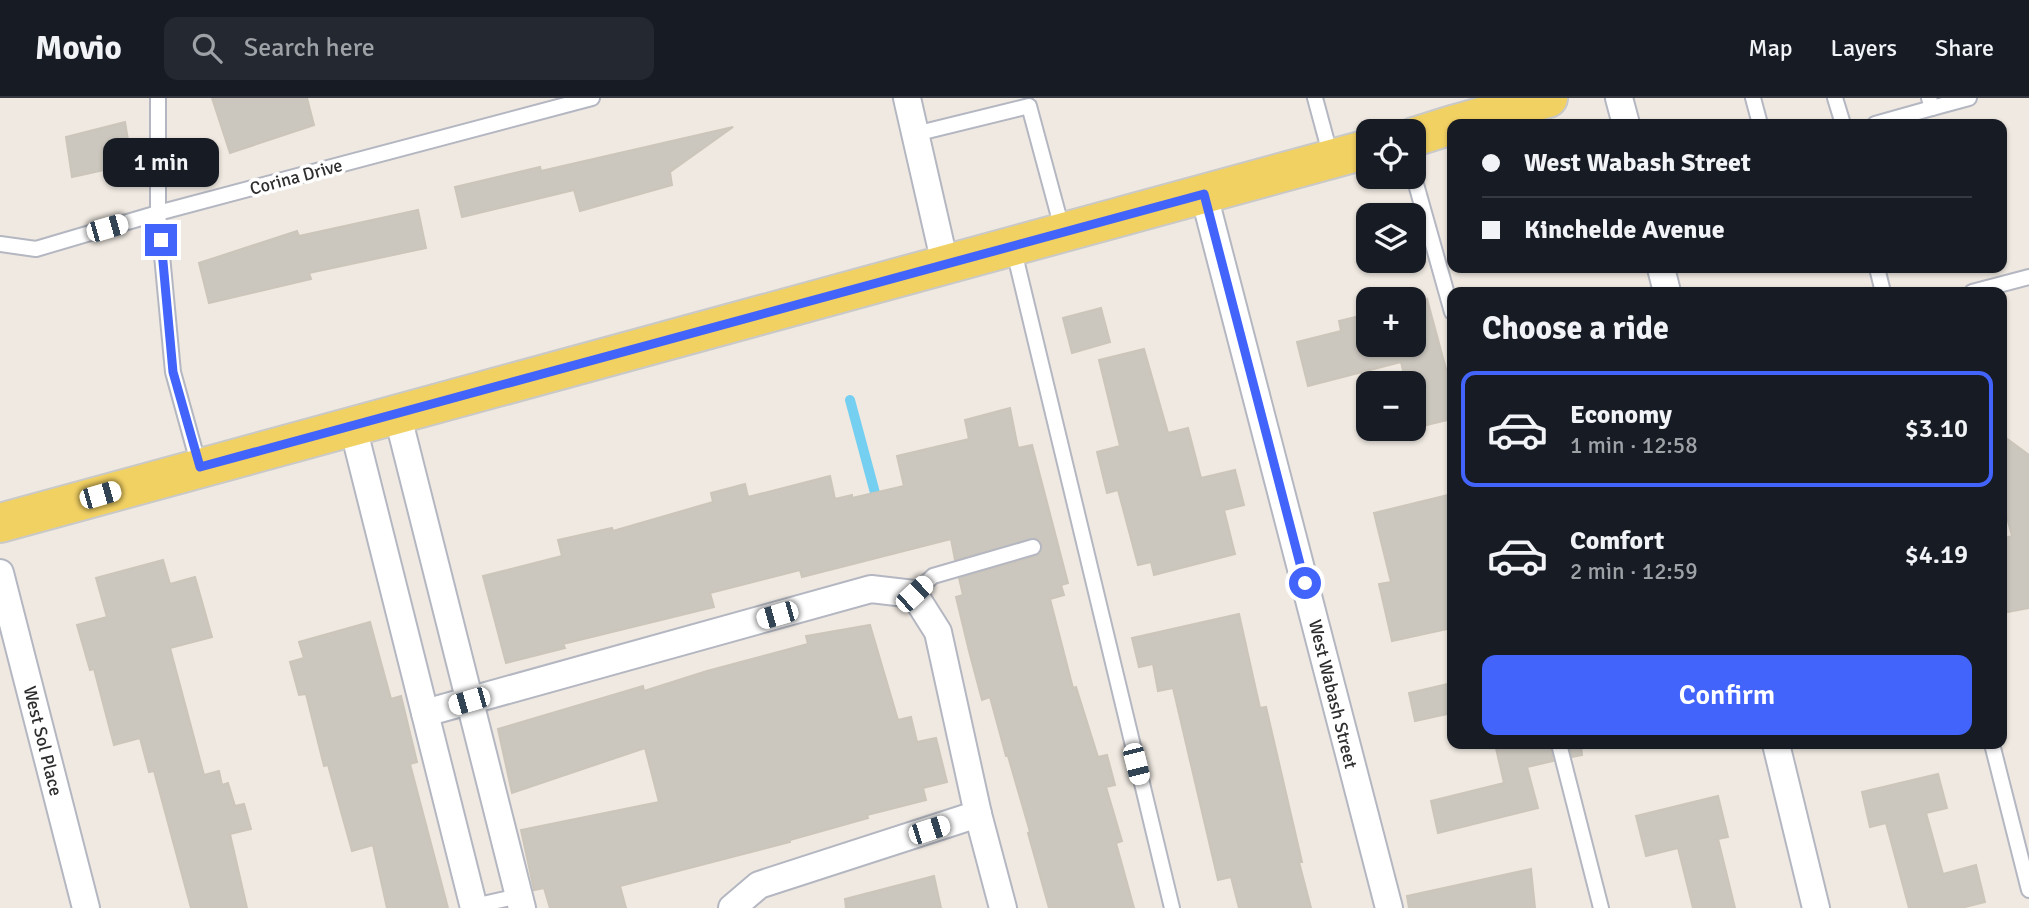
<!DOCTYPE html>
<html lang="en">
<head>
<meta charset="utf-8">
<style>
  body { margin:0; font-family:Signika,sans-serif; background:#242831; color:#f1f3f6; height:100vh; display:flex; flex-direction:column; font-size:26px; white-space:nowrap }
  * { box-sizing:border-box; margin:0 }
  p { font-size:23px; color:#9ea1a6 }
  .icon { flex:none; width:38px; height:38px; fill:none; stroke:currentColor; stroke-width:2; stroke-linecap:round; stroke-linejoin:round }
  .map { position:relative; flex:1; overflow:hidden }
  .details { position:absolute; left:1447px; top:189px; width:560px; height:462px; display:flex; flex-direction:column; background:#171b24; border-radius:14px; box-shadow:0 2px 5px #0004 }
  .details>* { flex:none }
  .banner { position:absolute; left:1447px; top:21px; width:560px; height:154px; border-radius:14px; box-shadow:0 2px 5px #0004; display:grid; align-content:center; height:154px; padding:0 35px; background:#171b24 }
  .controls { position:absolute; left:1356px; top:21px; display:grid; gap:14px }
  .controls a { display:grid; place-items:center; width:70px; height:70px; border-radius:14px; background:#171b24; box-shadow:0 2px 5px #0004; font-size:35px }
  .end { position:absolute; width:32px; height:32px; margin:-16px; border:9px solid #4264fb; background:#fff; box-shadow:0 0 0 4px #fff }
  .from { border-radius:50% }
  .bubble { position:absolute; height:49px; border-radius:14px; background:#171b24; box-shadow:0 2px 5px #0004; font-size:23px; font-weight:600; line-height:49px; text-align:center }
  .car { position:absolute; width:21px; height:42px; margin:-21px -10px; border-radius:9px; box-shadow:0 0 5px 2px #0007; background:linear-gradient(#fff 24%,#345 0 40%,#fff 0 76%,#345 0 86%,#fff 0) }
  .banner b { display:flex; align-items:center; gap:24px; height:66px; font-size:26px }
  .banner b+b { border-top:2px solid #363941 }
  .banner i { width:18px; height:18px; background:#f1f3f6 }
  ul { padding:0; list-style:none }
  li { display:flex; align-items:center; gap:21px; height:116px; margin:0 14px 10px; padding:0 21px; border:4px solid transparent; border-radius:14px }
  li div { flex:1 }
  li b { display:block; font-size:26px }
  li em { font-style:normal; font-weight:600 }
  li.active { border-color:#4264fb }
  li>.icon { width:63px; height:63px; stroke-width:1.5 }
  h2 { padding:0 35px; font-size:32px; line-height:84px }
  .button { display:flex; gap:14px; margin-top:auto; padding:14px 35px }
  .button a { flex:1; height:80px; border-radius:14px; background:#4264fb; color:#fff; font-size:28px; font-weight:600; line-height:80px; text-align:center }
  header { display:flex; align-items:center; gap:42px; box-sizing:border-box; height:98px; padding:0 35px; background:#171b24; border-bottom:2px solid #363941 }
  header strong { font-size:33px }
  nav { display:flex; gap:38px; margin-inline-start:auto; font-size:24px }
  .search { width:490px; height:63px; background:#242831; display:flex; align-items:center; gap:18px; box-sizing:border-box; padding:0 24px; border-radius:14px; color:#9ea1a6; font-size:26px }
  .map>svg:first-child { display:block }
</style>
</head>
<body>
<header>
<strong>Movio</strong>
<div class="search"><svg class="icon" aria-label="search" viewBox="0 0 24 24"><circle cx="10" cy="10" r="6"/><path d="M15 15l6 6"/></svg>Search here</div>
<nav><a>Map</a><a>Layers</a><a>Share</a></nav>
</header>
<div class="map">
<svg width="2029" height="810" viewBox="0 0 2029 810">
  <rect width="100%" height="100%" fill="#efe9e1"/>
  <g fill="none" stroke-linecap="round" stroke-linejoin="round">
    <path stroke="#75cff0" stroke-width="10" d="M850 302 878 406"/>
  </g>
  <g fill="#cbc7bf" stroke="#cbc5ba" stroke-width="2">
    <path d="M212 0H307L314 27 230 55Z"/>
    <path d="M125 24 132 66 72 79 66 39Z"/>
    <path d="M733 29 670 74 672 87 580 113 574 92 462 119 455 89 540 69 541 73Z"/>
    <path d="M418 112 426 150 309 175 311 181 209 205 199 165 297 133 299 138Z"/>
    <path d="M1427 201 1446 271H1449L1452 284V321L1414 330V285H1406L1401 264 1308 288 1297 244 1341 233 1339 223 1368 216V247H1414V204Z"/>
    <path d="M1101 210 1110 244 1072 255 1063 220Z"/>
    <path d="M1144 251 1168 335 1188 330 1201 380 1235 372 1244 407 1224 412 1235 456 1154 477 1151 464 1138 467 1118 392 1107 395 1097 354 1120 348 1099 262Z"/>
    <path d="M1010 310 1018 350 1032 347 1068 485 1061 487 1064 497 1050 501 1073 590 1076 589 1098 659 1107 657 1115 687 1106 689 1122 743 1116 745 1134 810H1049L1028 735 1030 734 1008 658H1006L990 599 982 602 969 553 956 499 963 497 959 480 1036 458 1040 455 1042 447 1036 440 955 462 951 441 802 479 800 472 710 495 714 509 563 546 565 550 506 565 483 478 562 458 558 442 612 430 613 433 713 404 711 395 745 386 748 399 830 378 835 401 852 397V400L904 388 897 358 969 341 965 322Z"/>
    <path d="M2002 337 2029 357V510L2002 515V441L2012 438 2002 401Z"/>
    <path d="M1452 396V530L1392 543 1379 486 1391 484 1374 415Z"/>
    <path d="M163 462 170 486 195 479 212 539 170 550 204 677 219 673 222 687 228 685 235 708 244 706 251 731 230 736 247 810H191L154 673 149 674 140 640 114 647 94 571 90 572 77 527 107 519 96 480Z"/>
    <path d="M1239 516 1260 610 1266 609 1302 764H1299L1311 810H1239L1231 779 1218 782 1173 590 1158 593 1153 566 1139 569 1132 540Z"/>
    <path d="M370 524 391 601 401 598 417 664 410 666 448 810H387L373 747 352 753 328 667 324 668 306 596 299 597 290 564 304 560 299 544Z"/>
    <path d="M870 527 898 622 911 619 917 644 936 640 947 684 923 690 926 702 867 717 868 720 790 742V744L620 788 626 810H550L544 790 534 792 521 732 659 704 645 650 512 695 498 631 643 588 644 593 707 573 808 546 806 538Z"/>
    <path d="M1452 585V615L1415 623 1409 595Z"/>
    <path d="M1495 646H1550L1553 663 1527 669 1538 710 1438 735 1431 703 1504 685Z"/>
    <path d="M1569 646H1581L1582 657 1572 659Z"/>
    <path d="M1938 676 1947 710 1926 715 1943 776 1976 767 1985 804 1961 810H1909L1886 725 1870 729 1862 694Z"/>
    <path d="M1718 698 1728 739 1718 741 1735 810H1693L1678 750 1646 758 1636 718Z"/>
    <path d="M1531 771 1535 810H1409L1407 798Z"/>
    <path d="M934 778 941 810H846L845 801Z"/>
  </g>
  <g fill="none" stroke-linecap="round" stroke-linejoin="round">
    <defs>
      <g id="lane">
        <path d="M158 0V115L173 274 199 368"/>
        <path d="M1315 0 1331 59"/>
        <path d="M1753 0 1760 26"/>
        <path d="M1835 0 1843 26"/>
        <path d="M1929 0 1932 10 1969 0"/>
        <path d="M1875 26 1932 10"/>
        <path d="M915 36 1029 8 1063 134"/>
        <path d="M1414 79 1452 214"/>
        <path d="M0 146 36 151 158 115 592 0"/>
        <path d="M1013 149 1172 810"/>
        <path d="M1877 170 1883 194"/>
        <path d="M1972 194 2029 179"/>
        <path d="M914 496 933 478 1033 449"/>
        <path d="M1559 646 1601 810"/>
        <path d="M1992 646 2029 792"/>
        <path d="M474 808 519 798"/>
      </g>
      <g id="street">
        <path d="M907 0 945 166"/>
        <path d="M1619 0 1626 26"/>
        <path d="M1204 97 1389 810"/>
        <path d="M1661 170 1667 194"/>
        <path d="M397 315 522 810"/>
        <path d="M353 329 474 810"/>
        <path d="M0 475 86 810"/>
        <path d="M425 615 871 491 914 496 938 534 978 716 1003 810"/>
        <path d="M1776 646 1816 810"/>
        <path d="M732 810 759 787 978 716"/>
      </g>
      <g id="primary">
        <path d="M1456 26 1548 0"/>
        <path d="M1414 39 1452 27"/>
        <path d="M0 425 1368 51"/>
      </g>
    </defs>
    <use href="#lane" stroke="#b4b7c1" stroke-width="18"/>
    <use href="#street" stroke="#b4b7c1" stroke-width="30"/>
    <use href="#primary" stroke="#c9c9c9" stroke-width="42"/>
    <use href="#lane" stroke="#fff" stroke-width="14"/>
    <use href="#street" stroke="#fff" stroke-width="26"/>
    <use href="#primary" stroke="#f2d163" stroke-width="38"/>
  </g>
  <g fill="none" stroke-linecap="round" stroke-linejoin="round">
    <path stroke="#4264fb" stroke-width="9" d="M161 142 173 274 200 369 1204 96 1305 485"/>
  </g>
  <g text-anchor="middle" stroke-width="7" stroke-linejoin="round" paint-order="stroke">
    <g font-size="18" fill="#2e2e2e" stroke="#fff">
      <text transform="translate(296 79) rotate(-15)" y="6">Corina Drive</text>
      <text transform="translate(1333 596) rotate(76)" y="6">West Wabash Street</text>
      <text transform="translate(43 643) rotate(76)" y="6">West Sol Place</text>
    </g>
  </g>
</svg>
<div class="controls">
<a><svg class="icon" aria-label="locate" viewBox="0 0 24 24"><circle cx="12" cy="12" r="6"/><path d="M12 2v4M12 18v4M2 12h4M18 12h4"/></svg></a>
<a><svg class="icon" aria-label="layers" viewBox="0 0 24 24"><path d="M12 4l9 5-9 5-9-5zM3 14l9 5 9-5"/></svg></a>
<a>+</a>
<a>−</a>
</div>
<i class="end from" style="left:1305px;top:485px"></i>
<i class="end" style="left:161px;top:142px"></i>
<div class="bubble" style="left:103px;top:40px;width:116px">1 min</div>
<i class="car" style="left:107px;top:130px;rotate:74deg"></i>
<i class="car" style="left:100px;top:397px;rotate:74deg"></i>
<i class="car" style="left:914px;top:496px;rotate:47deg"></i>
<i class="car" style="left:777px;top:517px;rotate:254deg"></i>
<i class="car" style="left:469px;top:603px;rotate:254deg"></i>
<i class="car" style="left:1136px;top:666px;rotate:166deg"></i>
<i class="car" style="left:929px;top:732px;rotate:72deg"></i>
<div class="banner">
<b><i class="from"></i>West Wabash Street</b>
<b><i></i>Kinchelde Avenue</b>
</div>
<section class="details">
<h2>Choose a ride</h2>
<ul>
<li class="active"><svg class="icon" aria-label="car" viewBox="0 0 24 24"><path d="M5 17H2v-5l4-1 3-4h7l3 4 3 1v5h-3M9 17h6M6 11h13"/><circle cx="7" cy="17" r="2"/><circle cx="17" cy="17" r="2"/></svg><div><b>Economy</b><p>1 min · 12:58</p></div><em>$3.10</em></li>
<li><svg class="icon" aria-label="car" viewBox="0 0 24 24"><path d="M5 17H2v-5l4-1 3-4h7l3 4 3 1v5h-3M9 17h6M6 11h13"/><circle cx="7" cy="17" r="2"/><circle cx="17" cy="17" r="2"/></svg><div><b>Comfort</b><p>2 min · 12:59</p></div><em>$4.19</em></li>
</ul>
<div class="button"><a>Confirm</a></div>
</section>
</div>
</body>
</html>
